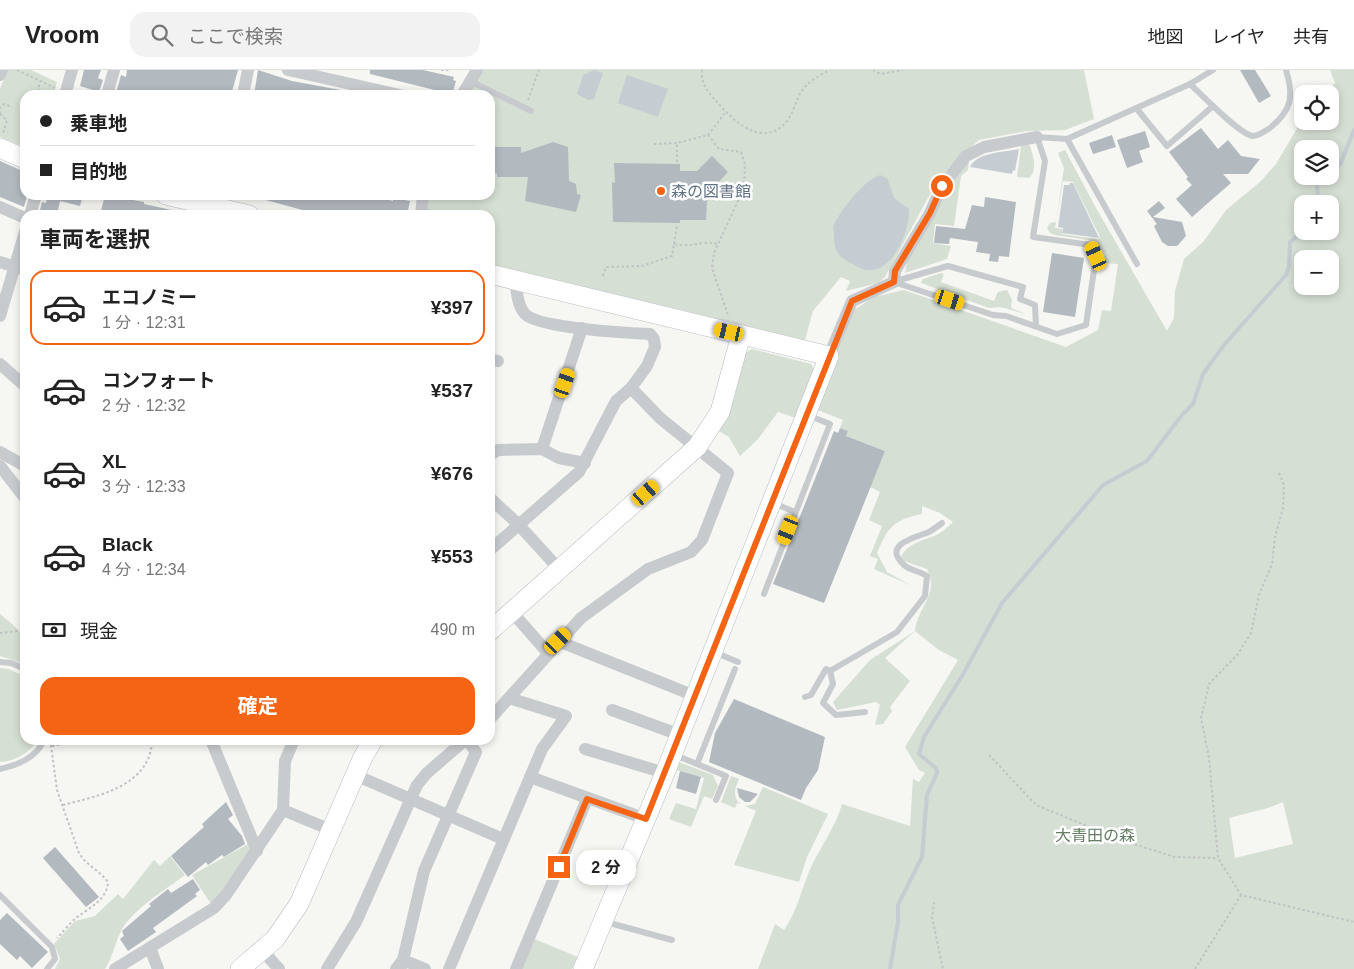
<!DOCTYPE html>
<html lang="ja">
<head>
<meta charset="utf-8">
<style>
  body { margin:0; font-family:Helvetica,"Noto Sans JP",sans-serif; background:#f2f2f2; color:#222; height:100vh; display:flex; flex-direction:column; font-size:19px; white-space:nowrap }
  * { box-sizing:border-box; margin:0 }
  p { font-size:16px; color:#767676 }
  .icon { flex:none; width:28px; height:28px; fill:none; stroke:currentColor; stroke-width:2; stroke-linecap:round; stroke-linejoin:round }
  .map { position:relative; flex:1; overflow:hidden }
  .side { position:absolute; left:20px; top:140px; width:475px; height:535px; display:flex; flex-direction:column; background:#fff; border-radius:15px; box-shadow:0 2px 8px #0003 }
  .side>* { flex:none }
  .banner { position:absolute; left:20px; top:20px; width:475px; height:110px; border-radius:15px; box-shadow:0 2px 8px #0003; display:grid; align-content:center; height:110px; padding:0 20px; background:#fff }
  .controls { position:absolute; left:1294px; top:15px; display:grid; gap:10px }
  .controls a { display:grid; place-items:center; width:45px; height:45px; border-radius:10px; background:#fff; box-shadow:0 2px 8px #0003; font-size:25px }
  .end { position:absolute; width:22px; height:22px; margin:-11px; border:6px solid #f46414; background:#fff; box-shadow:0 0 0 2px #fff }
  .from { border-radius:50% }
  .bubble { position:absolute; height:35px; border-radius:15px; background:#fff; box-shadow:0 2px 8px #0003; font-size:16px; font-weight:700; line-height:35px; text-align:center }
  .car { position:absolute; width:15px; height:30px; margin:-15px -8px; border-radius:6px; box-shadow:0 0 4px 1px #0007; background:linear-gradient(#f5c518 24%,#345 0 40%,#f5c518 0 76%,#345 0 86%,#f5c518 0) }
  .banner b { display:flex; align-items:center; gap:18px; height:48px; font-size:19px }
  .banner b+b { border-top:1px solid #e0e0e0 }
  .banner i { width:12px; height:12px; background:#222 }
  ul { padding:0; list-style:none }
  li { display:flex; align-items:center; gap:15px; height:75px; margin:0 10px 8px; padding:0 10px; border:2px solid transparent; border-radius:15px }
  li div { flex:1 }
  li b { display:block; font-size:19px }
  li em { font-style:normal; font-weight:700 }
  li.active { border-color:#f46414 }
  li>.icon { width:45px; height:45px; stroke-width:1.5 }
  h2 { padding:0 20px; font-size:22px; line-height:60px }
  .pay { display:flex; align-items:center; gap:12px; height:55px; padding:0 20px; font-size:19px }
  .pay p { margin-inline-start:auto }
  .action { display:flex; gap:10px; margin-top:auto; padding:10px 20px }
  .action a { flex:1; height:58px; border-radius:15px; background:#f46414; color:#fff; font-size:20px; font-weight:700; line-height:58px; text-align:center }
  header { display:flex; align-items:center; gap:30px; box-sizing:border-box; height:70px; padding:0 25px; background:#fff; border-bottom:1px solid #e0e0e0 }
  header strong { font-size:24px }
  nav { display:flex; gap:28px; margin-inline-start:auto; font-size:18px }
  .search { width:350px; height:45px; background:#f2f2f2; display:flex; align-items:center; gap:12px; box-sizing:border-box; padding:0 18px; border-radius:15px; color:#767676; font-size:19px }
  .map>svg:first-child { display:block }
</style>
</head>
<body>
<header>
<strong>Vroom</strong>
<div class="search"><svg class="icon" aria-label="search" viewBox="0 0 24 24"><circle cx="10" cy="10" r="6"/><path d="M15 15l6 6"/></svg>ここで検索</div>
<nav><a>地図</a><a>レイヤ</a><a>共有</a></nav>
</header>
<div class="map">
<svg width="1354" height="899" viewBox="0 0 1354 899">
  <rect width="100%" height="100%" fill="#f6f6f2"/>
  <g fill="#d6dfd3" fill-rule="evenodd">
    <path d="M8 0H31L57 12 53 25H25V77L0 67V19Z"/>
    <path d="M483 0H1084L1094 49 1065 60 1026 61 979 70 951 95 935 115 885 207 878 213 846 221 850 211 841 207 813 241 805 270 490 194V145H426L428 125H490V25H469Z"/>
    <path d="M1330 0H1354V899H758L775 854 784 860C798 841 802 815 813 793 823 773 836 756 842 734L910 756 913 709 919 712 925 703 919 700 905 677 958 590 939 580 915 561 885 588 910 611 890 637 892 641 883 654 875 655 880 635 876 632 837 640 833 632 870 590 915 561C917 538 940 524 927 499L904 491 901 487C907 474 921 471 934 466 941 463 947 458 953 452L940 443 922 436V444C892 450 888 458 877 483L887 502 912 516 874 499 878 489 870 486 882 456 869 450 880 422 870 417 885 381 846 366 848 361 840 358 843 350 815 339 854 240 874 227 904 220 1066 277 1098 260 1102 240 1111 241 1118 194 1103 193 1105 184 1094 171 1055 165 1050 163 1047 158 1050 153 1056 152 1064 98 1058 83 1065 80 1096 138 1167 261 1174 248 1175 221 1184 189 1204 171 1226 140 1260 112 1276 94 1302 50 1330 51V24H1325L1335 13ZM1302 79H1330V106H1302ZM1063 111 1073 112 1100 167 1098 169 1062 164V159L1055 158ZM1302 134H1330V161H1302ZM1302 189H1330V216H1302ZM1283 732 1293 774 1235 788 1229 748 1268 738Z"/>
    <path d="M1028 74 1030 76C1033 86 1038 100 1029 108L1017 107 1021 76Z"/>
    <path d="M969 91 968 100 961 106 954 156 935 154 933 173 951 176 947 189 905 203 907 192 947 118Z"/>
    <path d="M941 203 944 204 941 212 994 231 998 222 1007 220 1012 229 1011 238 1026 244 1000 237 989 238 921 213 923 209Z"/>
    <path d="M752 279 811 294 815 302 796 348 778 342 758 369 740 386 729 367 719 361 735 326 745 283Z"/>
    <path d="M0 544C24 564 25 562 25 594L0 586Z"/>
    <path d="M0 598 9 599 25 607V670H38C29 683 16 691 0 692Z"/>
    <path d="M676 691 713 705 718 716 712 729 704 726 691 757 669 749 676 733 696 739 704 708 673 699Z"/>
    <path d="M731 706 739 709C735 719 732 725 740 734L737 733 735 738 721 732Z"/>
    <path d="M763 717 828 744 807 787 799 812 734 795 756 741 745 736 755 734Z"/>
    <path d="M248 774 250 780 228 815 211 834 192 805Z"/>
    <path d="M170 786 185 805C166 819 134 839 122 859 115 872 113 887 105 899H55L60 889 54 874 75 851 95 846 118 824 123 829 154 790 160 796Z"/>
    <path d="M532 868 578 887 572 899H519Z"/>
  </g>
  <g fill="#c5cdd3">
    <path d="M594 0 603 3 594 29 588 30 577 24 583 5Z"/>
    <path d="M627 5 668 19 658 47 618 33Z"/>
    <path d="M1019 79 1015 101 1013 100 1012 104 970 97C977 82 1004 82 1019 79Z"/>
    <path d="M880 105 887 108 894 128 909 139C910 164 888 215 856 196 847 191 841 189 836 180 833 173 835 164 833 157 838 143 866 108 880 105Z"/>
    <path d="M1070 113H1073L1099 168 1062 163 1063 158 1058 157 1064 115H1069Z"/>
  </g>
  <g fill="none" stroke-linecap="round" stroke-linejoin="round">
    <g stroke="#c5cdd3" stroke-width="4">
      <path d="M1330 100 1340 95 1354 60"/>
      <path d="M1314 134 1318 129 1317 115 1325 106"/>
      <path d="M890 899 898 852V835L922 787 927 725 937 703 936 698 919 684 924 667 962 606 1002 533 1103 415 1147 391 1182 345 1193 334 1203 304 1224 275 1286 205 1289 196 1290 172 1296 167 1302 158"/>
    </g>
  </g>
  <g fill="#b2b9bf">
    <path d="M84 0H101L98 8 103 10 99 22 80 16Z"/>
    <path d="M127 0H238L231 25H128L116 23 121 5 126 7Z"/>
    <path d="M258 0 292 11 346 21V25H254Z"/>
    <path d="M370 0H423L454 7 453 10 456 11 452 25H444L438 23 439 21 370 4Z"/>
    <path d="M1240 0H1255L1271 26 1259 33Z"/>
    <path d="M1201 58 1218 79 1228 70 1241 86 1260 89 1248 104H1223L1231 113 1192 147 1176 129 1192 115 1186 109 1188 107 1169 82Z"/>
    <path d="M1145 61 1150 77 1139 81 1143 92 1127 98 1117 70Z"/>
    <path d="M1112 65 1116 77 1093 84 1089 73Z"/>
    <path d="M553 72 568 77 569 111 576 114 577 124 581 125 576 142 525 131 528 107H497V103H490V77H521V83Z"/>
    <path d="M712 86 728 102 711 120 709 130 707 131 706 150H680V153L613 152 612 112 615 113 614 93 680 94V101H697Z"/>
    <path d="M0 91 25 102V125H27L24 137 0 127Z"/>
    <path d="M48 125H83L80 136 60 131 57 145H42L39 144 42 132 46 133Z"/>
    <path d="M105 125 144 132V134L176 141V145H100Z"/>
    <path d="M262 125H370L393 131V128L410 131 407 145H321L262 129Z"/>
    <path d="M985 127 1016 132 1009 187 999 186 998 192 989 191 990 184 976 182 978 172 950 168 949 174 934 173 936 156 965 159 972 135 984 137Z"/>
    <path d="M1159 131 1165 138 1153 147 1182 152 1186 166 1177 176H1168L1162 172 1154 156 1157 154 1147 141Z"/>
    <path d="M1052 183 1084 188 1075 247 1043 242Z"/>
    <path d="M840 358 848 361 846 366 885 381 824 533 773 514 834 361 838 363Z"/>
    <path d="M734 629 825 667 818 700 806 718 801 730 709 692 715 663Z"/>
    <path d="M680 701 701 707 696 724 676 718Z"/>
    <path d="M737 718 758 724 750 732H745L739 727Z"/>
    <path d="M226 732 233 745 228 749 242 766 245 774 224 787 222 785 208 795 206 792 188 807 171 786 204 757 202 754Z"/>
    <path d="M55 777 99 827 86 837 43 788Z"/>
    <path d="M193 809 200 820 195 824 197 826 153 858 156 862 128 881 120 869 124 866 122 861 151 836 149 834 168 819 171 823Z"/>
    <path d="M7 843 48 882 32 898 20 886 17 890 0 874V850Z"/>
  </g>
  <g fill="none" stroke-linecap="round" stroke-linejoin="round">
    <defs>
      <g id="secondary">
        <path d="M0 78 25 89"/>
        <path d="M166 125 249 145"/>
        <path d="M490 204 829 286 665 703 583 899"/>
        <path d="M490 561 697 377 720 342 741 265"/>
        <path d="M240 899 275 869 299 834 363 687 373 670"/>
      </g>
    </defs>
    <use href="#secondary" stroke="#b9bdc3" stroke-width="20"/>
    <g stroke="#c0c2c4" stroke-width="2" stroke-dasharray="2.5 2.5" stroke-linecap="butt">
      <path d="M17 0 55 18"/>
      <path d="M441 0H450"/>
      <path d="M702 0C700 13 709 24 718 33 735 53 764 79 787 51 795 41 796 26 805 17 811 10 822 4 830 0"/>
      <path d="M873 0 880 4 903 0"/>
      <path d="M35 25 39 22V12"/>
      <path d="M528 30 539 0"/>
      <path d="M0 44 7 50 3 64"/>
      <path d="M0 44V38L4 34 12 37"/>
      <path d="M22 52 25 53"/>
      <path d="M708 65 719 79 741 82 745 94 744 118 714 183 712 198 728 245"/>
      <path d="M654 74 677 73 708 65 725 43"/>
      <path d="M677 92V74"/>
      <path d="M674 174 677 155"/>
      <path d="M603 206 606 197 642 196 672 186 674 174C692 178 702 170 718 174"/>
      <path d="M1279 403 1284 415 1283 438 1275 467 1272 494 1259 525 1251 563 1238 584 1209 614 1201 648 1209 688 1218 788 1241 825 1354 852"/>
      <path d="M0 563 25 560"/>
      <path d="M51 675 57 720 79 783C86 795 100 801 108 812 107 830 89 838 76 848 69 854 63 862 57 868"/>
      <path d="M52 676 85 670"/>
      <path d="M989 685 1036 735 1124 771 1175 787 1218 788"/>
      <path d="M63 735C98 726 151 716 152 670"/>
      <path d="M934 832 932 847 943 899"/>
      <path d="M1195 899 1241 825"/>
    </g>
    <g stroke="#c8cbce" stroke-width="6">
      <path d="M470 11 531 41"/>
      <path d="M1190 14C1201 24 1240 65 1253 66 1259 66 1265 61 1270 58 1292 40 1294 26 1286 0"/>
      <path d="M1137 39 1167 76 1213 36"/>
      <path d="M1067 69 1137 194"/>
      <path d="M896 211 948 196 1023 217 1020 229 1035 235 1036 256"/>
      <path d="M894 212 993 245 1006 246 1057 264 1086 255 1096 186 1091 175 1033 167 1045 91 1037 67 1067 69 1190 14 1213 0"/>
      <path d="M773 433 795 442"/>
      <path d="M764 524 830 354 807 345"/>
      <path d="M714 582 738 592"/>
      <path d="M0 592 11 593 25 599"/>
      <path d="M830 601 897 562 925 526 927 506C920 501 908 500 903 494 882 474 917 467 929 462 934 459 938 456 942 453"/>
      <path d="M805 627 811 625 826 599 830 601 833 614 823 633 836 645 865 642"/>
      <path d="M675 685 697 694 735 599"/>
      <path d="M697 694 726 706 716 730"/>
      <path d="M0 699C18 695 36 688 44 670"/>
      <path d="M0 825 52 877 55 889 47 899"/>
      <path d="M606 852 672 870"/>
    </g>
    <g stroke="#c8cbce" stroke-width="12">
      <path d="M288 0 400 25"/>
      <path d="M0 5 2 0"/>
      <path d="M65 25 72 0"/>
      <path d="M107 25 114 0"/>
      <path d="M243 25 248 0"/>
      <path d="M462 25 477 0"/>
      <path d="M0 137 25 148"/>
      <path d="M30 145 36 125"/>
      <path d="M421 145 423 125"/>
      <path d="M0 192 25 200"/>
      <path d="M0 246 25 162"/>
      <path d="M829 286 852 231 894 212 895 201 930 143 942 116 966 86 984 77 1037 67"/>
      <path d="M490 290 498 291"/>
      <path d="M0 294 25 316"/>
      <path d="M542 379 582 258"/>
      <path d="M0 382 25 396"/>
      <path d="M490 385 498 380 542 379 559 388 585 393"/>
      <path d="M0 396 25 428"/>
      <path d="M490 428 518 454 559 499"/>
      <path d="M490 480 579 402 616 331 631 318 647 296 655 277 654 269 650 264C627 263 538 258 525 244 517 235 517 221 515 210"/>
      <path d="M512 542 548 583"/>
      <path d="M558 571 695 626"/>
      <path d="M612 640 680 665"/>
      <path d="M490 649 581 548 648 499 691 482 702 470 728 403 660 348 631 318"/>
      <path d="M211 670 257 781"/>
      <path d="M585 679 665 703"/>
      <path d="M355 705 503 769"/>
      <path d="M530 707 646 749"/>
      <path d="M283 740 331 760"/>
      <path d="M150 878 158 899"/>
      <path d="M263 881 279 899"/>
      <path d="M401 897 403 890 425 899"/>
      <path d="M115 899 214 838 226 825 283 740 285 691 294 670"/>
      <path d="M327 899 356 852 417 715 427 703 465 670"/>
      <path d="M396 899 403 890 424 801 476 682 467 670"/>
      <path d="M449 899 542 679 566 646 509 628"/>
      <path d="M516 899 587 729"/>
    </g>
    <use href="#secondary" stroke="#fff" stroke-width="19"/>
  </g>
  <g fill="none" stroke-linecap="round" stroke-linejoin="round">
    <path stroke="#f46414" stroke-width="6" d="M559 797 587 729 646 749 852 231 894 212 895 201 930 143 942 116"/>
  </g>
  <circle fill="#f46414" stroke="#fff" stroke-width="2" cx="661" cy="121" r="5"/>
  <g text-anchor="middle" stroke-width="5" stroke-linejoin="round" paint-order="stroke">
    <g font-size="16" fill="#627286" stroke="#fff" text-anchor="start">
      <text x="671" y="127">森の図書館</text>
    </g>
    <g font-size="16" fill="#647d62" stroke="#fff">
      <text x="1095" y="771">大青田の森</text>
    </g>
  </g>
</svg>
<div class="controls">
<a><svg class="icon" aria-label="locate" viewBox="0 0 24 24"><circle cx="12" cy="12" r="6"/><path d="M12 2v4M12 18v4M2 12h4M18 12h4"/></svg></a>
<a><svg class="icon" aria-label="layers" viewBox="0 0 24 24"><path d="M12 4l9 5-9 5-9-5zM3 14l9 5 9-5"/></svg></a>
<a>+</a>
<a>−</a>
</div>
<i class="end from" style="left:942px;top:116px"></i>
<i class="end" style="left:559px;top:797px"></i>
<div class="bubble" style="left:576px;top:780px;width:60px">2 分</div>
<i class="car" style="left:1096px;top:186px;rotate:336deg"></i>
<i class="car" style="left:950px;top:230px;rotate:108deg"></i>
<i class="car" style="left:729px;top:262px;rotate:283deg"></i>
<i class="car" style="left:565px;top:313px;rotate:19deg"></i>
<i class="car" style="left:646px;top:423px;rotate:49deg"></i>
<i class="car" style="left:788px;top:460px;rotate:202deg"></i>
<i class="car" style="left:558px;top:571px;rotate:45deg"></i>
<div class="banner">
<b><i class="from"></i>乗車地</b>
<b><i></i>目的地</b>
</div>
<section class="side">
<h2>車両を選択</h2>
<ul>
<li class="active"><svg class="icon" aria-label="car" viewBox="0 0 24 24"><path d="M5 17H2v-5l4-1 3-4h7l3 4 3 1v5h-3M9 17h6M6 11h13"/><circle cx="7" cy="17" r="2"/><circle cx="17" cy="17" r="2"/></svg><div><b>エコノミー</b><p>1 分 · 12:31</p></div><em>¥397</em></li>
<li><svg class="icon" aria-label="car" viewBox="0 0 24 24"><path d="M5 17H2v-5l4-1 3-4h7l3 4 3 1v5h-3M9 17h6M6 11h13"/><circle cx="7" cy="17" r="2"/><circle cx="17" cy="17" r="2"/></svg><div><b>コンフォート</b><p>2 分 · 12:32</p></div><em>¥537</em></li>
<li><svg class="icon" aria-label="car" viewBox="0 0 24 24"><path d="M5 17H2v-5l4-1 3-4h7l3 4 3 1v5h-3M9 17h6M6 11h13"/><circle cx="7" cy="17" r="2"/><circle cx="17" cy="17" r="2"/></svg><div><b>XL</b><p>3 分 · 12:33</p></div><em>¥676</em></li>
<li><svg class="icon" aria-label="car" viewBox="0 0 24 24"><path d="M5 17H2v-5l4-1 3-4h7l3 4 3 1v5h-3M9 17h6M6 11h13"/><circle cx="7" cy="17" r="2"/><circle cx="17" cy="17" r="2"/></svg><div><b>Black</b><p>4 分 · 12:34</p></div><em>¥553</em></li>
</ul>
<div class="pay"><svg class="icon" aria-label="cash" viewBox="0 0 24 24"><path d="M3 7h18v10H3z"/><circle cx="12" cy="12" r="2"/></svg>現金<p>490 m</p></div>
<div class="action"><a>確定</a></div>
</section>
</div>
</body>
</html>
